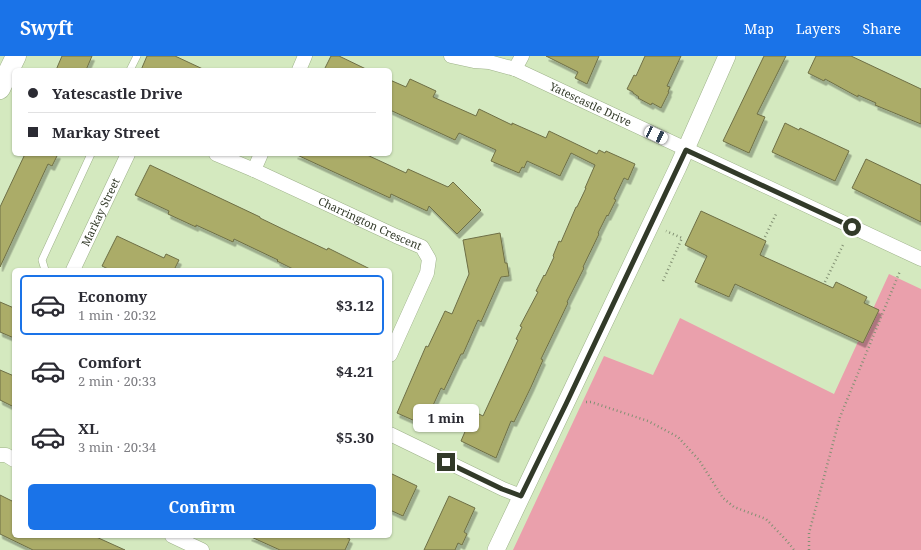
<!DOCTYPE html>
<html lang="en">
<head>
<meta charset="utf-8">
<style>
  body { margin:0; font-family:"Noto Serif",serif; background:#f7f7f7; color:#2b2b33; height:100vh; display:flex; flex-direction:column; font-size:15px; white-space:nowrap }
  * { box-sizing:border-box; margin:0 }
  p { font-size:13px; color:#7c7c81 }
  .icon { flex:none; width:22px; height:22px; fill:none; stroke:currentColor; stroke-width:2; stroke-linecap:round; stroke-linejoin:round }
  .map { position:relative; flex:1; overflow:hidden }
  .drawer { position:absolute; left:12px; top:212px; width:380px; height:270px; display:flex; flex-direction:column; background:#fff; border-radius:6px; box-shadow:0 1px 3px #0004 }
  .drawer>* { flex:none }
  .banner { position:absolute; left:12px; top:12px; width:380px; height:88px; border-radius:6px; box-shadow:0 1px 3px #0004; display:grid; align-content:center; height:88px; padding:0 16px; background:#fff }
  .end { position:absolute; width:18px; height:18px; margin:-9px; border:5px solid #323a29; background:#fff; box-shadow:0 0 0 2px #fff }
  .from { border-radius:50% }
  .bubble { position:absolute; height:28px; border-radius:6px; background:#fff; box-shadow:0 1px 3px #0004; font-size:13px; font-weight:700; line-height:28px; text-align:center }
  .car { position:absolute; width:12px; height:24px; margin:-12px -6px; border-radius:5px; box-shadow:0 0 3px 1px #0007; background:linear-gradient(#fff 24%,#345 0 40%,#fff 0 76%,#345 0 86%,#fff 0) }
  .banner b { display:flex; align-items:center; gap:14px; height:38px; font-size:15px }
  .banner b+b { border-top:1px solid #e1e1e2 }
  .banner i { width:10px; height:10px; background:#2b2b33 }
  ul { padding:7px 0 0; list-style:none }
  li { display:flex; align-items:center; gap:12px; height:60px; margin:0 8px 6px; padding:0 8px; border:2px solid transparent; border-radius:6px }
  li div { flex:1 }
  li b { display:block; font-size:15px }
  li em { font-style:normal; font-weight:700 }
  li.active { border-color:#1a73e8 }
  li>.icon { width:36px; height:36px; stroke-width:1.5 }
  .button { display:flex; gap:8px; margin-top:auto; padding:8px 16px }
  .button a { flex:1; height:46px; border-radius:6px; background:#1a73e8; color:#fff; font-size:16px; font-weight:700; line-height:46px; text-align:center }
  header { display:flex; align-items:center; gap:24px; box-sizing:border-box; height:56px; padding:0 20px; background:#1a73e8; color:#fff }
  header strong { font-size:19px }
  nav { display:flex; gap:22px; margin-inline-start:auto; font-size:14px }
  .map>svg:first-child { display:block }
</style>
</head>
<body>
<header>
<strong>Swyft</strong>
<nav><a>Map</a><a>Layers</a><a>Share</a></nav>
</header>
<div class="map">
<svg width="921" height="494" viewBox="0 0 921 494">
  <defs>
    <filter id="shadow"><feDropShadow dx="2.5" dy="4.5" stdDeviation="0" flood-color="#0004"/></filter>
  </defs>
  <rect width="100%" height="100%" fill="#d4e9bf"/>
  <path fill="#eaa0ac" d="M889 218 921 233V494H513L604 300 653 319 680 262 834 338Z"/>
  <g fill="#abac68" stroke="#6e6f46" filter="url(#shadow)">
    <path d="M62 0H92L86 14H56Z"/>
    <path d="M147 0H175L205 14H141Z"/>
    <path d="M331 0H339L368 14H324Z"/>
    <path d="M546 0H599L587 28 575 22 578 16Z"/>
    <path d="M645 0H681L667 30 670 31 668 36H669L661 52 652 47 651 49 638 42 639 41 633 37V36L627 33 634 19 636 20Z"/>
    <path d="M764 0H786L757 58 765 61 749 97 723 85Z"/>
    <path d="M816 0H851L921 33V68L875 49 876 47 858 39V41L825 23 824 25 808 17Z"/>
    <path d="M410 23 436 35 433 41 476 60 479 53 512 69V67L546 82 549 75 597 98 599 94 605 97 606 95 635 108 628 124 624 122 614 143 616 144 608 160 607 159 598 177 599 178 583 211 584 212 567 246 568 247 541 303 543 304 531 331 514 366 511 365 496 402 461 385 467 371 472 374 479 358 483 360 518 284 516 283 522 271 520 270 538 236 536 235 544 219 545 220 554 201 553 200 559 185 561 186 576 151H577L586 132H585L595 109 571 97 560 120 527 105 524 112 522 111 519 117 491 105 496 94 459 77 455 84 390 54V24L406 31Z"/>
    <path d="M785 67 799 74 800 72 849 95 835 125 772 96Z"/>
    <path d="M25 98H58L52 110 48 108 0 211V151Z"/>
    <path d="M295 98H365L406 117 408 113 448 131 453 126 481 154 457 178 429 150 427 155 391 138 390 142Z"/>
    <path d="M866 103 921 129V166L852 132Z"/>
    <path d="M150 109 260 161V162L291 177 327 194 328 192 372 214H295L277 205 278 204 234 183 233 186 196 169V171L168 158 169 155 135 139Z"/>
    <path d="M701 155 766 185 760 199 833 232 836 226 867 241 864 247 879 254 863 287 735 228 729 241 695 226 707 200 685 189Z"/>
    <path d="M500 177 505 207H507L509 220 501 221 481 266 478 264 463 298H461L444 334 441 332 424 369 397 357 426 290 428 291 445 255 452 258 469 218 463 184Z"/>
    <path d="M117 180 164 202 166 198 179 204 174 214H110L102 210Z"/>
    <path d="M0 246 14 252V282L0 276Z"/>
    <path d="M0 314 14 320V351L0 344Z"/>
    <path d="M390 417 417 430 403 460 390 454Z"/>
    <path d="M0 439 14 446V480H94L125 494H33L0 478Z"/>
    <path d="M449 440 475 452 464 476 467 478 462 489 458 487 455 494H424Z"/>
    <path d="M249 480H343L350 483 345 494H280Z"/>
  </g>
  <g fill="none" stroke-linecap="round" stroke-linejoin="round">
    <defs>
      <g id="service">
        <path d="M130 14 137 0"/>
        <path d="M45 214 42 204 91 98"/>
      </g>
      <g id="minor">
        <path id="s1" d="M451 0 474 5 489 6 515 13 921 203"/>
        <path d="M515 13 522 0"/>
        <path d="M299 14 305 0"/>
        <path id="s2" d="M216 98 254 114 396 180 422 191 429 203 427 217 390 299"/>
        <path d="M254 114 261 98"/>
        <path id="s3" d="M73 214 128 98"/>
        <path d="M390 378 503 433 521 440"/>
        <path d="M0 399H6L14 404"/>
        <path d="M172 480 202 494"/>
      </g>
      <path id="tertiary" d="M496 494 678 111 727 0"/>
      <path id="secondary" d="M0 33 16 0"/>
    </defs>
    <use href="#service" stroke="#9eb28a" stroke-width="8"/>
    <use href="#minor" stroke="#9eb28a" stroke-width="15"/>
    <use href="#tertiary" stroke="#9eb28a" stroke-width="18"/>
    <use href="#secondary" stroke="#9eb28a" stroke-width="21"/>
    <g stroke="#829073" stroke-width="2.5" stroke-dasharray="1 3" stroke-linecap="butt">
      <path d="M765 181 776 158"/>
      <path d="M663 225 682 182 666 175"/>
      <path d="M825 226 843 189"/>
      <path d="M586 346H591L648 365 678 381 699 404 723 442 734 451 766 463 787 485 794 494"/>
      <path d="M809 494V477L840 361 900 215"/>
    </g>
    <use href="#service" stroke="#fff" stroke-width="7"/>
    <use href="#minor" stroke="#fff" stroke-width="14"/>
    <use href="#tertiary" stroke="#fff" stroke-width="17"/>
    <use href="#secondary" stroke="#fff" stroke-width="20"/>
  </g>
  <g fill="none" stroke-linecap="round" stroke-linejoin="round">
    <path stroke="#323a29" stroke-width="5" d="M446 406 502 433 521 440 566 348 686 94 852 171"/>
  </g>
  <g text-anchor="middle" stroke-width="3" stroke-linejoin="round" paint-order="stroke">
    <g font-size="11" fill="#323a29" stroke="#fff">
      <text dy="4" stroke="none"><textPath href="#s1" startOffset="149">Yatescastle Drive</textPath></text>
      <text dy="4" stroke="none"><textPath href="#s3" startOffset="64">Markay Street</textPath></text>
      <text dy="4" stroke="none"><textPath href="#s2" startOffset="169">Charrington Crescent</textPath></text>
    </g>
  </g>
</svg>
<i class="end from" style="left:852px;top:171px"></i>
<i class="end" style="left:446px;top:406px"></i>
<div class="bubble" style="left:413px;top:348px;width:66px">1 min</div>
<i class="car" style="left:656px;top:79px;rotate:115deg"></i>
<div class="banner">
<b><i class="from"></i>Yatescastle Drive</b>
<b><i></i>Markay Street</b>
</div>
<section class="drawer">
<ul>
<li class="active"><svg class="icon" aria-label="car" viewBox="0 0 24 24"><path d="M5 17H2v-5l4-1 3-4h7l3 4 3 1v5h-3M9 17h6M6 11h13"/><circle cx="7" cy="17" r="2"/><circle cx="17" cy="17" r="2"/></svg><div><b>Economy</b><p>1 min · 20:32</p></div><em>$3.12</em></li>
<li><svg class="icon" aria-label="car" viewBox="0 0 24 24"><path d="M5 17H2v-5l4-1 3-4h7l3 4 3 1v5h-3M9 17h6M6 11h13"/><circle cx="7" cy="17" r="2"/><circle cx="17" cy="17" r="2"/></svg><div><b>Comfort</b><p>2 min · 20:33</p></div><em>$4.21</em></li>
<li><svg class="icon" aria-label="car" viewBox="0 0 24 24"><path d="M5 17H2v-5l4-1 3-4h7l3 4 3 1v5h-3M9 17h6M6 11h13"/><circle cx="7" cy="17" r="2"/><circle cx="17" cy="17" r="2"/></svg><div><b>XL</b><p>3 min · 20:34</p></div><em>$5.30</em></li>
</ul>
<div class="button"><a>Confirm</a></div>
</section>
</div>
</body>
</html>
